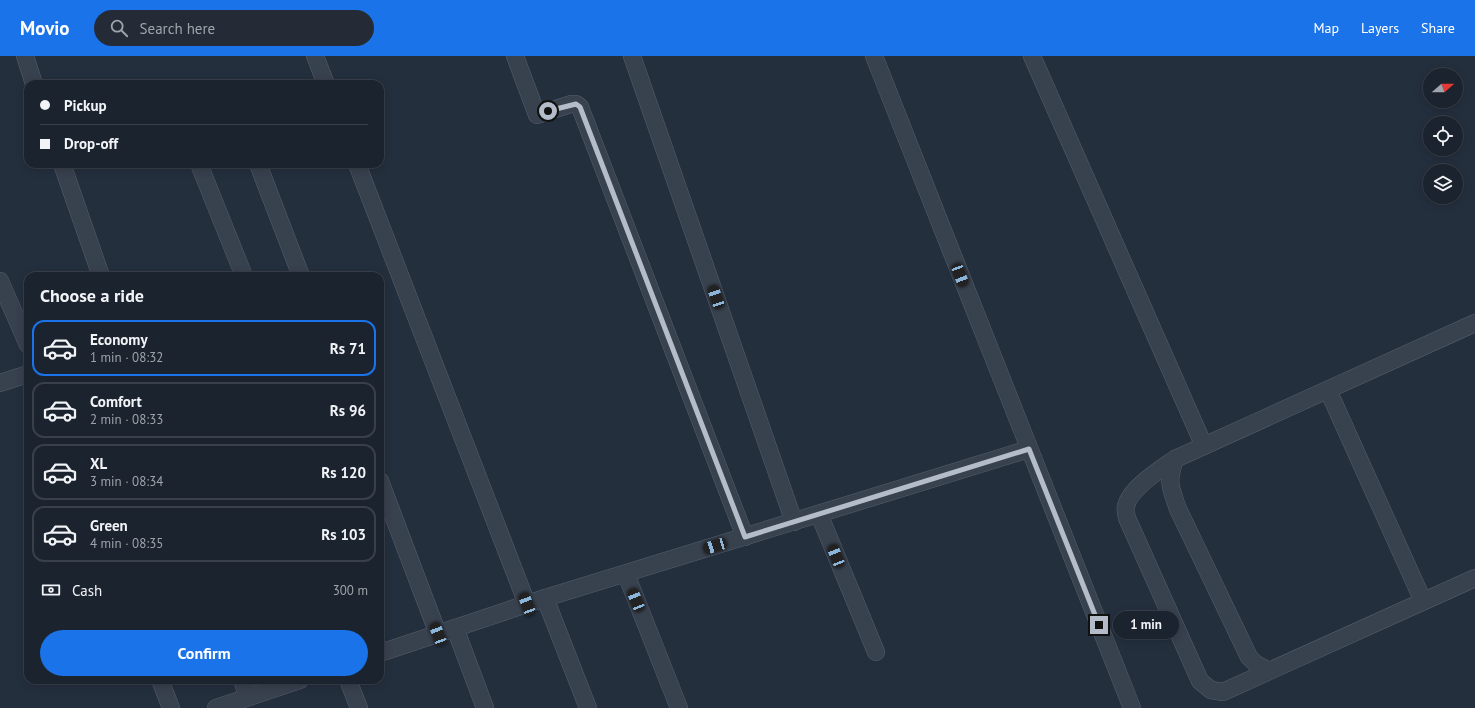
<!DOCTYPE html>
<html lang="en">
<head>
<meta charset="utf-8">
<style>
  body { margin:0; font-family:"PT Sans",sans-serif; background:#242b36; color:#f1f3f6; height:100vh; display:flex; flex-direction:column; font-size:15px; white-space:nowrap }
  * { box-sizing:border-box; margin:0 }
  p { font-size:13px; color:#a0a4aa }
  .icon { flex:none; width:22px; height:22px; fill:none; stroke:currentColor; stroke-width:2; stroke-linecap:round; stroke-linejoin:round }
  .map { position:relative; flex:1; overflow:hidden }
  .side { position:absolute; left:24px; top:216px; width:360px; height:412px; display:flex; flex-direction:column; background:#1b232e; border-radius:12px; box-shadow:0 2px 10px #0003,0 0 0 1px #39404a }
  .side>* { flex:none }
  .guide { position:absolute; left:24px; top:24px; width:360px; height:88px; border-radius:12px; box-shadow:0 2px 10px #0003,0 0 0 1px #39404a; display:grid; align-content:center; height:88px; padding:0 16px; background:#1b232e }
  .needle { width:26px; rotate:70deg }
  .buttons { position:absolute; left:1423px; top:12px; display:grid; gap:8px }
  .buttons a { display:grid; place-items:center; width:40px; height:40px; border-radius:50%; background:#1b232e; box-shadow:0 2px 10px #0003,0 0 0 1px #39404a; font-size:20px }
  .end { position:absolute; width:18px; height:18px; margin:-9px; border:5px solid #b4bcc9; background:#111; box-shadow:0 0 0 2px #111 }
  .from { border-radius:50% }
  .bubble { position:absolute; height:28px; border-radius:14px; background:#1b232e; box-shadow:0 2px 10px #0003,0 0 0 1px #39404a; font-size:13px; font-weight:800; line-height:28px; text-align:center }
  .car { position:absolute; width:12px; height:24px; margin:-12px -6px; border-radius:5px; box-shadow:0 0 3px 1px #0007; background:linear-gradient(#222 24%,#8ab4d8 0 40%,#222 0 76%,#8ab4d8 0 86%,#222 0) }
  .guide b { display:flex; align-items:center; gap:14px; height:38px; font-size:15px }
  .guide b+b { border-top:1px solid #39404a }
  .guide i { width:10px; height:10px; background:#f1f3f6 }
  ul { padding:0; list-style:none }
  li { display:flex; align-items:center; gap:12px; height:56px; margin:0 8px 6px; padding:0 8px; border:2px solid #39404a; border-radius:12px }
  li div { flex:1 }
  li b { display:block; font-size:15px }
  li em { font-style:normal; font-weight:800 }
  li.selected { border-color:#1a73e8 }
  li>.icon { width:36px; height:36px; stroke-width:1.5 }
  h2 { padding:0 16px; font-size:18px; line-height:48px }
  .pay { display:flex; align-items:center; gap:10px; height:44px; padding:0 16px; font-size:15px }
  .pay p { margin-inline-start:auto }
  .action { display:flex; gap:8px; margin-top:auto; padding:8px 16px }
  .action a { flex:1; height:46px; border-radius:24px; background:#1a73e8; color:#fff; font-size:16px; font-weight:800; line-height:46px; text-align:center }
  header { display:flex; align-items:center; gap:24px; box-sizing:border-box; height:56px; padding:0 20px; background:#1a73e8; color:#fff }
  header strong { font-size:19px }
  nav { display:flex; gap:22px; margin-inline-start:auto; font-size:14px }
  .search { width:280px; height:36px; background:#242b36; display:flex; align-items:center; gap:10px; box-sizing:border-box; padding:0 14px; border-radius:22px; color:#a0a4aa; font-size:15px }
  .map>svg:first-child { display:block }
</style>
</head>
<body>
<header>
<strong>Movio</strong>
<div class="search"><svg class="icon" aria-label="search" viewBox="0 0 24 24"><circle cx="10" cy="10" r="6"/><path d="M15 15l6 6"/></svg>Search here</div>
<nav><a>Map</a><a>Layers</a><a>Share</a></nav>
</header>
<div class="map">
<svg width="1475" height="652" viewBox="0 0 1475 652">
  <rect width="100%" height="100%" fill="#242f3e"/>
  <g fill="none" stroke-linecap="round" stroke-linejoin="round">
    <defs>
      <g id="street">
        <path d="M25 0 34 28"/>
        <path d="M315 0 326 28"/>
        <path d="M515 0 537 59 571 48H576L580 51 745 481"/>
        <path d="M632 0 794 466"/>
        <path d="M874 0 1132 652"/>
        <path d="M1032 0 1204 390"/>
        <path d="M62 108 101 220"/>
        <path d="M199 108 244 220"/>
        <path d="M258 108 301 220"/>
        <path d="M357 108 527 548"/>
        <path d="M0 225 28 289"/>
        <path d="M1475 267 1175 403C1161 413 1130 432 1126 450 1125 453 1126 458 1127 462L1200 625 1211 634 1223 636 1475 522"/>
        <path d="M0 327 28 318"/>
        <path d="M1328 334 1423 545"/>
        <path d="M1175 403C1167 427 1170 430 1178 453L1249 601 1256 608 1269 615"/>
        <path d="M380 425 438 578"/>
        <path d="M819 458 876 596"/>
        <path d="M626 518 679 652"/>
        <path d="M545 542 588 652"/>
        <path d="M455 572 485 652"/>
        <path d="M380 597 545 542 1029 393"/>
        <path d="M160 624 171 652"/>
        <path d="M242 624 248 641"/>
        <path d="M348 624 359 652"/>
        <path d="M216 652 300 624"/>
      </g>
    </defs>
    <use href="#street" stroke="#565f6c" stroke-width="18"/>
    <use href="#street" stroke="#38414e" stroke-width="17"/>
  </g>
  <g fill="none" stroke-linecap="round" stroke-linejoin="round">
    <path stroke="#b4bcc9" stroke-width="5" d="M548 55 576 48 580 51 745 481 1029 393 1099 569"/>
  </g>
</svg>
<div class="buttons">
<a><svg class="needle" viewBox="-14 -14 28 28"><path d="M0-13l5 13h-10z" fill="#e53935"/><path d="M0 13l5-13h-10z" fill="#a0a4aa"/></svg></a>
<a><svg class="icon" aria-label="locate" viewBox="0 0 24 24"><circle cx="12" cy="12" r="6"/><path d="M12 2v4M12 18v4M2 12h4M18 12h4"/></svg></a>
<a><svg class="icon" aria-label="layers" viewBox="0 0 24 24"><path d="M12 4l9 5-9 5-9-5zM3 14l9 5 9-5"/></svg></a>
</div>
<i class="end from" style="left:548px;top:55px"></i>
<i class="end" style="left:1099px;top:569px"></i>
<div class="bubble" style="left:1113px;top:555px;width:66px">1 min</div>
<i class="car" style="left:960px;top:219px;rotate:159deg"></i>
<i class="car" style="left:716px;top:241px;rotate:341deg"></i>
<i class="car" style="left:715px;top:490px;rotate:253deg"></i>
<i class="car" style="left:836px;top:500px;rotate:338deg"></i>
<i class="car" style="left:636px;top:544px;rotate:338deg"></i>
<i class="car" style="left:527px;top:548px;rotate:339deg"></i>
<i class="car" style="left:438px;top:578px;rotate:339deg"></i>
<div class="guide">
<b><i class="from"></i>Pickup</b>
<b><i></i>Drop-off</b>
</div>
<section class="side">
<h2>Choose a ride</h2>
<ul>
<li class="selected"><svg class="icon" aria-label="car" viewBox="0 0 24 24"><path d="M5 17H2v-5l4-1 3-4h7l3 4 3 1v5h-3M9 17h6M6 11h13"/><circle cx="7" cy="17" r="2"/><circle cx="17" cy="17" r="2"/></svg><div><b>Economy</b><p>1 min · 08:32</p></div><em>Rs 71</em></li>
<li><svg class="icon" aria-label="car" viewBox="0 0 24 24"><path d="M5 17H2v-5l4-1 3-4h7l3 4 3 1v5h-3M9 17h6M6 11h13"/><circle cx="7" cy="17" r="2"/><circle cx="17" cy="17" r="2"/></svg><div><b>Comfort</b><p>2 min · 08:33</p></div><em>Rs 96</em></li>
<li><svg class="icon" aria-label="car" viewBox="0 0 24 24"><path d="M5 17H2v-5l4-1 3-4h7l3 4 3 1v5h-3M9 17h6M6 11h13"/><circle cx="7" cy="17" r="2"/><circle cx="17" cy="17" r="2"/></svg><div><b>XL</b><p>3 min · 08:34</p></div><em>Rs 120</em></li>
<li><svg class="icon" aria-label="car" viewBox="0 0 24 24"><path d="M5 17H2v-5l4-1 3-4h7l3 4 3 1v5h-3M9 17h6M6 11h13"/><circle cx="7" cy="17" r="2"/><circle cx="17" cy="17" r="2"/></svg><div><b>Green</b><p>4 min · 08:35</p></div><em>Rs 103</em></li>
</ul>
<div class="pay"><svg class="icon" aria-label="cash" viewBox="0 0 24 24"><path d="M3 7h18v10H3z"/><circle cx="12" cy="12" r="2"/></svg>Cash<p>300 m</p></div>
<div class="action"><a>Confirm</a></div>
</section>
</div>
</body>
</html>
